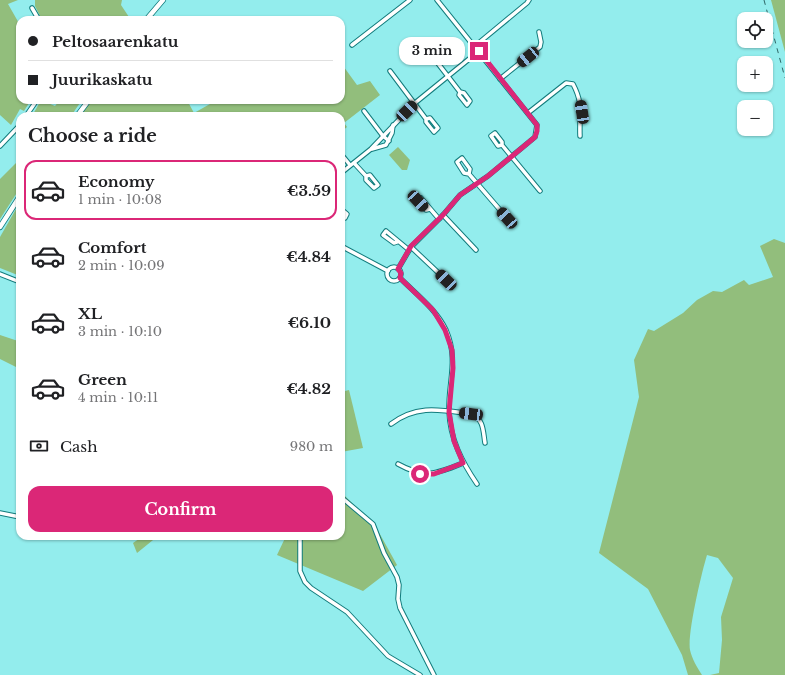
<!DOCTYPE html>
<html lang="en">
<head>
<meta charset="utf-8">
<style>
  body { margin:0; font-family:"Libre Baskerville",serif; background:#f6f6f6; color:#202124; height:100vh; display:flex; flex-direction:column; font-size:15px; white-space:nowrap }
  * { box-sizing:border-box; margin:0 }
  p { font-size:13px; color:#757577 }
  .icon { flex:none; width:22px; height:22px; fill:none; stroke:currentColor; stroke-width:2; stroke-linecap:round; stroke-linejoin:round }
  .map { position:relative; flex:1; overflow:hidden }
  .side { position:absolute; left:16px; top:112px; width:329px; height:428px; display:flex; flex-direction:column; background:#fff; border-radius:12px; box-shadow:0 1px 3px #0004 }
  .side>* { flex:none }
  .banner { position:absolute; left:16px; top:16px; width:329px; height:88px; border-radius:12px; box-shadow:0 1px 3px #0004; display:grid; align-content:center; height:88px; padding:0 12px; background:#fff }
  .fabs { position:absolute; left:737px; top:12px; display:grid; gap:8px }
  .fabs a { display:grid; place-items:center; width:36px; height:36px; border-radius:8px; background:#fff; box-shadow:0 1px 3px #0004; font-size:20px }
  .end { position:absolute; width:18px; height:18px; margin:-9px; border:5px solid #db2777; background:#fff; box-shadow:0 0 0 2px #fff }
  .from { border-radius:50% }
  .bubble { position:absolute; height:28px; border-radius:12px; background:#fff; box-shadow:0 1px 3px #0004; font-size:13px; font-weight:800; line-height:28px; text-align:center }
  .car { position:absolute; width:12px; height:24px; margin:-12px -6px; border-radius:5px; box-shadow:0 0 3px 1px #0007; background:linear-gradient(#222 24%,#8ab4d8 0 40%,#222 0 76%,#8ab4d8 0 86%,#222 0) }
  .banner b { display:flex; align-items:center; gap:14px; height:38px; font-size:15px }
  .banner b+b { border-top:1px solid #e0e0e0 }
  .banner i { width:10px; height:10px; background:#202124 }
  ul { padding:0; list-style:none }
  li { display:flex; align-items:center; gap:12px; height:60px; margin:0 8px 6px; padding:0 4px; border:2px solid transparent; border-radius:12px }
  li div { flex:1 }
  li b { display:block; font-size:15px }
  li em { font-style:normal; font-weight:800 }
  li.selected { border-color:#db2777 }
  li>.icon { width:36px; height:36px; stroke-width:1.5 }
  h2 { padding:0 12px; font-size:18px; line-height:48px }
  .pay { display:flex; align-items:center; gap:10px; height:44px; padding:0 12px; font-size:15px }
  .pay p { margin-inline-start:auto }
  .button { display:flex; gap:8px; margin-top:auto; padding:8px 12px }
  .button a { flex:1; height:46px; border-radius:12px; background:#db2777; color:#fff; font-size:16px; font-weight:800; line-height:46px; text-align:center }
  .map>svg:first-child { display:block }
</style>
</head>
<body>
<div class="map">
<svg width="785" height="675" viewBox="0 0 785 675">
  <rect width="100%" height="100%" fill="#93eded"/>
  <g fill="#92be7c">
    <path d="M0 0H18L8 4 20 25V100H31L24 111 20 109 11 125 0 115Z"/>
    <path d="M35 0H122L121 5 131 20H42L35 6Z"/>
    <path d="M771 0H785V52Z"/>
    <path d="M341 63 357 85 370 81 380 95 344 123 347 127 341 132V116H79L90 100H187L194 113 217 100H341Z"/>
    <path d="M41 100 55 106 60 100H82L71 116H32Z"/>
    <path d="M398 147 410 160 407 170H402L389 155Z"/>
    <path d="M20 159V188L0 219V179Z"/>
    <path d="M20 202V276L0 268V237Z"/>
    <path d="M774 239 785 243V675H710L719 673 722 640 721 617 733 578 718 558 707 555C702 571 687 634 690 650 692 659 697 667 702 675H688L682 655 648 589 599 553 639 397 634 360 648 329 654 331 683 313 697 300 713 291 722 292 744 280 749 285 773 277 760 246Z"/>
    <path d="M20 331V369L0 359V335L18 341Z"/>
    <path d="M349 390 363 448 341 452V392Z"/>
    <path d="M341 486 344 495 376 527 397 565 363 591 277 555 286 536H341Z"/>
    <path d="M143 536H158L137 553 133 543Z"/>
  </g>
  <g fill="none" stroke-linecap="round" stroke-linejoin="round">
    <defs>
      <g id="minor">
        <path d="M32 8 39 20"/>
        <path d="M423 44 460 92 464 93 470 101 467 105 459 95 460 92"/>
        <path d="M352 45 410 0"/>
        <path d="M475 46 527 3 529 0"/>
        <path d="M390 71 426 119 430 118 438 128 434 132 426 122V119"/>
        <path d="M500 79 540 47 541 42 539 32"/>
        <path d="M364 111 383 136 389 141"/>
        <path d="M528 113 566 83 573 84C584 105 579 114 580 136"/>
        <path d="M26 116 37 100"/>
        <path d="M502 145 498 146 491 136 495 133 502 142V145L540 191"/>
        <path d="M0 146 20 125"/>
        <path d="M372 149 386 145 392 133 393 125"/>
        <path d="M341 154 350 165"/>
        <path d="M354 163 366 176 370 175 378 185 374 188 366 180V176"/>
        <path d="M341 173 371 149 415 103 479 51"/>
        <path d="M469 174 464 173 457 162 462 158 470 169 469 174 507 218"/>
        <path d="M341 209 347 214 345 218 341 216"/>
        <path d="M430 209 426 210 417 201 421 198 439 219"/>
        <path d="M443 215 476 250"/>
        <path d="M397 242 394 243 383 235 386 231 409 250"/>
        <path d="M341 246 388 271"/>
        <path d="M411 247 446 280"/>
        <circle cx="394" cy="274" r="7"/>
        <path d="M398 269 411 247 443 215 460 195 488 176 535 137 537 125 437 0"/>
        <path d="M0 274 20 282"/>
        <path d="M400 278C416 294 436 309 446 330 459 360 448 382 449 411 450 439 462 462 477 484"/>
        <path d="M391 424C417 404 441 410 471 414 484 419 483 431 485 443"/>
        <path d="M398 464C425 479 436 474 463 463"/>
        <path d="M341 497 373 524 384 553 397 577 399 585 398 599 400 608 434 675"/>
        <path d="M0 513 20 517"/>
        <path d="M300 536V571L305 582 311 588 347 612 388 656 420 675"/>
      </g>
      <g id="tertiary">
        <path d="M146 20 163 0"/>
        <path d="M77 116 89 100"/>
        <path d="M0 227 20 196"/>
      </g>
    </defs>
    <use href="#minor" stroke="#127c7d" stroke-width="5.5"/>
    <use href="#tertiary" stroke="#127c7d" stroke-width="6"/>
    <use href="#minor" stroke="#fff" stroke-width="3.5"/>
    <use href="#tertiary" stroke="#fff" stroke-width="4.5"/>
    <path stroke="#2e6666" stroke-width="1" stroke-dasharray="5 5" stroke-linecap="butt" d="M764 0 785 78"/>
  </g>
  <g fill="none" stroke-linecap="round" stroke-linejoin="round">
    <path stroke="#db2777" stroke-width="5" d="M420 474H434L463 463 454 441 449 412 453 368 452 350 445 330 433 310 400 278 401 273 398 269 411 246 443 215 460 195 488 176 535 137 537 131V125L479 51"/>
  </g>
</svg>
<div class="fabs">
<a><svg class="icon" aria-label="locate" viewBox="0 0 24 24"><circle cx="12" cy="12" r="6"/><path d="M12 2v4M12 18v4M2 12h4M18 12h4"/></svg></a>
<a>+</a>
<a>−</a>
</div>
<i class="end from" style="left:420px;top:474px"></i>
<i class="end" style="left:479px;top:51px"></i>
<div class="bubble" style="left:399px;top:37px;width:66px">3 min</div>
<i class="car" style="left:528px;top:57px;rotate:231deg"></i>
<i class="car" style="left:407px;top:111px;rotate:46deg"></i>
<i class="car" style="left:582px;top:112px;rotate:351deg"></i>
<i class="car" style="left:418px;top:201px;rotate:137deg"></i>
<i class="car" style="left:507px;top:218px;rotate:318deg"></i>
<i class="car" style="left:446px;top:280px;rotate:314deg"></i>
<i class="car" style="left:471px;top:414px;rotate:277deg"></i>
<div class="banner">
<b><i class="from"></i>Peltosaarenkatu</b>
<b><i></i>Juurikaskatu</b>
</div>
<section class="side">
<h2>Choose a ride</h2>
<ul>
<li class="selected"><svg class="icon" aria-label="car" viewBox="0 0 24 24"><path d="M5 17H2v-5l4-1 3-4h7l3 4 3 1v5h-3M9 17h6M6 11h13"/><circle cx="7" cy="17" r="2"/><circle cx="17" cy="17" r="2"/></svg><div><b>Economy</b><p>1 min · 10:08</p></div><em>€3.59</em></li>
<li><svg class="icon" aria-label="car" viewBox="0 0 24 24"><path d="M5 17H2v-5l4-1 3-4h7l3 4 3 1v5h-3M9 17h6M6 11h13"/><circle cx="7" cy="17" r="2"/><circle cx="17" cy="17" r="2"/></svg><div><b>Comfort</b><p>2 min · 10:09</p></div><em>€4.84</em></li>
<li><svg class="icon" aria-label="car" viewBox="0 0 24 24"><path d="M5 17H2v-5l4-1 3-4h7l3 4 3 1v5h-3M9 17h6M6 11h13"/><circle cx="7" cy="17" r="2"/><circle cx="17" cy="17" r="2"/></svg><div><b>XL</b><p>3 min · 10:10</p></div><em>€6.10</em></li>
<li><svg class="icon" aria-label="car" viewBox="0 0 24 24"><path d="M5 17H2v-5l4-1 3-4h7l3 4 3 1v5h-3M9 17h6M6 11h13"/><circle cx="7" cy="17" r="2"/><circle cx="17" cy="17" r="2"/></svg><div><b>Green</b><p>4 min · 10:11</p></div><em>€4.82</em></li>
</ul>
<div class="pay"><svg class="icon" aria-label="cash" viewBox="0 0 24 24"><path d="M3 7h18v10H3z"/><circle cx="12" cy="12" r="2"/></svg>Cash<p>980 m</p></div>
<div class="button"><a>Confirm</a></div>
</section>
</div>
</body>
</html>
